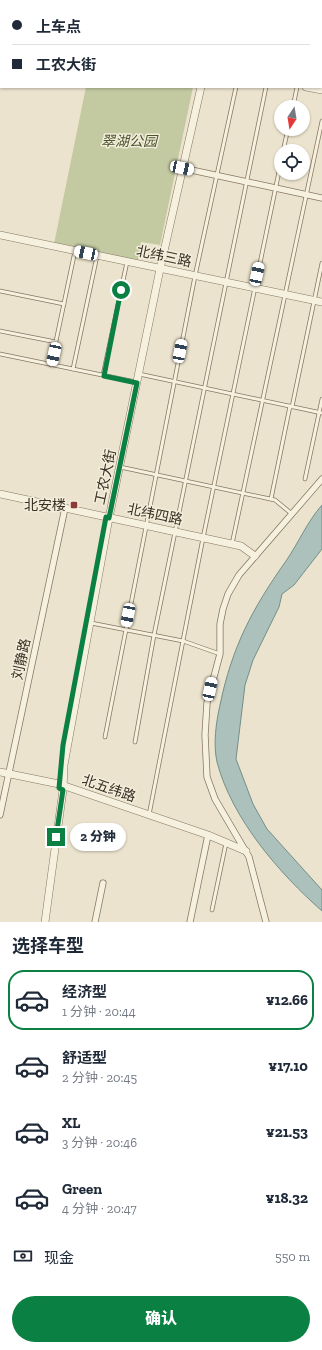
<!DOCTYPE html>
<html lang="zh">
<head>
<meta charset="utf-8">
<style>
  body { margin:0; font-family:"Zilla Slab","Noto Sans SC",serif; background:#f2f2f3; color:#1f2937; height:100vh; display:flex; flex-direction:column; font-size:15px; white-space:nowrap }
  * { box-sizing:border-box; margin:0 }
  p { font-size:13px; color:#747a83 }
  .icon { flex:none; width:22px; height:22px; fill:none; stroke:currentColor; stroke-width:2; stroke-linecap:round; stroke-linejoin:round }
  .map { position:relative; height:922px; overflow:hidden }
  .side { display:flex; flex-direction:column; background:#fff; flex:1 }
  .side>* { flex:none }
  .hud { position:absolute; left:0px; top:0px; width:322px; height:88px; box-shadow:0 1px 3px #0004; display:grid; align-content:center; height:88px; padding:0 12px; background:#fff }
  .needle { width:26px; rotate:192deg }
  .fabs { position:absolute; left:274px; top:100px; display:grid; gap:8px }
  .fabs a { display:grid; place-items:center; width:36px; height:36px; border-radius:50%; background:#fff; box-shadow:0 1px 3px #0004; font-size:20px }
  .end { position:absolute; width:18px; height:18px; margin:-9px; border:5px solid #0b8043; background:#fff; box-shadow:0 0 0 2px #fff }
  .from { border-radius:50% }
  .bubble { position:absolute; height:28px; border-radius:14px; background:#fff; box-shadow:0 1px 3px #0004; font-size:13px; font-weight:800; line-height:28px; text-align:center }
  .car { position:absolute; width:12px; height:24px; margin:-12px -6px; border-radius:5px; box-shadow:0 0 3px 1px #0007; background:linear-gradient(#fff 24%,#345 0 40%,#fff 0 76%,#345 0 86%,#fff 0) }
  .hud b { display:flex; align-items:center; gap:14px; height:38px; font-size:15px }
  .hud b+b { border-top:1px solid #e0e1e3 }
  .hud i { width:10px; height:10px; background:#1f2937 }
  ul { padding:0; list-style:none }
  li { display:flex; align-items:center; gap:12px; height:60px; margin:0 8px 6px; padding:0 4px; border:2px solid transparent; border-radius:16px }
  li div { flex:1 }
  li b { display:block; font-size:15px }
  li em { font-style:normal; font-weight:800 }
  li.current { border-color:#0b8043 }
  li>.icon { width:36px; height:36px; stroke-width:1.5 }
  h2 { padding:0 12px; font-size:18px; line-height:48px }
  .pay { display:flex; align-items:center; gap:10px; height:44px; padding:0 12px; font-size:15px }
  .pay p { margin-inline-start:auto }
  .primary-button { display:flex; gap:8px; margin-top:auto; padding:8px 12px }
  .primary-button a { flex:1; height:46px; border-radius:24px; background:#0b8043; color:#fff; font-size:16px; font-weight:800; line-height:46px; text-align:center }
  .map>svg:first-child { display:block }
</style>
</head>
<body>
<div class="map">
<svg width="322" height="922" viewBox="0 0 322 922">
  <rect width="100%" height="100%" fill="#ebe3cd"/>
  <path fill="#c3c9a1" d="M86 87H193L160 245 141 242 138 261 54 244Z"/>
  <path fill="#acc1bb" stroke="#738f89" d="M322 505V549L294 585 282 594 279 607 253 660 245 685 236 759 253 804 267 829 322 890V911C279 873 232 819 217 762 213 744 216 723 220 705 232 647 252 609 286 561 299 542 307 522 322 505Z"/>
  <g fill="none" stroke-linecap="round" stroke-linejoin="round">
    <defs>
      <g id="service">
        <path d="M12 1 13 0"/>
        <path d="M255 1 256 0"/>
        <path d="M287 1V0"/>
        <path d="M319 1 320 0"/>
        <path d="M293 107 297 87"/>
        <path d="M283 151 288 129"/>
        <path d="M0 291 64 304"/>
        <path d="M0 331 56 342"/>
        <path d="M0 354 136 382"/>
        <path d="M51 365 75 251"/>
        <path d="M73 369 97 256"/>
        <path d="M139 374 322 413"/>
        <path d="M103 375 127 262"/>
        <path d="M292 407 322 263"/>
        <path d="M120 467 275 500 292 514"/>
        <path d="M305 479 322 399"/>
        <path d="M271 499 290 406"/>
        <path d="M232 544 322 121"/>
        <path d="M91 623 183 641 220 654"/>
        <path d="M105 737 195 276 236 87"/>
        <path d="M135 742 154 635 266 87"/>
        <path d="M149 815 203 538 281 162"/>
        <path d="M212 910 226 843"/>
      </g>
      <g id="minor">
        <path d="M45 1V0"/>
        <path d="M182 168 322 198"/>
        <path d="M0 815 65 508"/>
        <path d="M95 922 103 883"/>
        <path d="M190 922 208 835"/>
        <path d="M266 922 249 857 215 799 207 777 205 735 207 703 220 654V624L223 609 228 594 239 575 322 479"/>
      </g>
      <g id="tertiary">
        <path d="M221 1 222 0"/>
        <path d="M0 22H1"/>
        <path d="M306 87 322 90"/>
        <path d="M0 235 322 302"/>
        <path d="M0 494 241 546 255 556"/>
        <path d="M0 772 59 784 208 835 246 851"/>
        <path d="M45 922 63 790 64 765 109 518 160 269 201 87"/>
      </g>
    </defs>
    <use href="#service" stroke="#877762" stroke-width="4.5"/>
    <use href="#minor" stroke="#877762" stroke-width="7"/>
    <use href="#tertiary" stroke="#877762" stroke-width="8"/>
    <use href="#service" stroke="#f6f0df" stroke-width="3"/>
    <use href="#minor" stroke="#f6f0df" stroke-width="5.5"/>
    <use href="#tertiary" stroke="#f6f0df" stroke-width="7"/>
  </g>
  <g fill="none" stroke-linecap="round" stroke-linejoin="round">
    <path stroke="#0b8043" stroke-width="5" d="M56 837 63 790 59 788 63 745 106 517 109 518 137 383 104 376 121 290"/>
  </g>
  <rect fill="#903a38" stroke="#f3eddc" stroke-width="1.5" x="70" y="501" width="8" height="8" rx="2"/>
  <g text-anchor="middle" stroke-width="3" stroke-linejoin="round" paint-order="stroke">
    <g font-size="14" font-style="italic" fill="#49542c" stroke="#f3eddc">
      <text x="129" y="146">翠湖公园</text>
    </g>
    <g font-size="14" fill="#392f23" stroke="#f3eddc">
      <text transform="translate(164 256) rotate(12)" y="5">北纬三路</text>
      <text transform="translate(105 477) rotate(-78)" y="5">工农大街</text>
      <text transform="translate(155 514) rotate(12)" y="5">北纬四路</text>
      <text transform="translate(21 659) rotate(-78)" y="5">刘静路</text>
      <text transform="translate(109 788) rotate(19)" y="5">北五纬路</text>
    </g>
    <g font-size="14" fill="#392f23" stroke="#f3eddc" text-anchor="end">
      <text x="66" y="510">北安楼</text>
    </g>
  </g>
</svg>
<div class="fabs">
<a><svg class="needle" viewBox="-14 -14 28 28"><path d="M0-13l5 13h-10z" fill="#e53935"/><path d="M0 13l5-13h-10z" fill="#747a83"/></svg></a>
<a><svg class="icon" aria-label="locate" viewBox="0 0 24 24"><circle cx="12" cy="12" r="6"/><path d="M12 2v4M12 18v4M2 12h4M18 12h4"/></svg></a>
</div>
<i class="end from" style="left:121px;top:290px"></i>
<i class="end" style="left:56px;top:837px"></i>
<div class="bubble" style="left:70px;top:823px;width:56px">2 分钟</div>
<i class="car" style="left:182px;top:168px;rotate:102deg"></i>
<i class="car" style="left:86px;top:253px;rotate:282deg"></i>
<i class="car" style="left:257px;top:274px;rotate:12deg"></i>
<i class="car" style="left:180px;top:351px;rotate:11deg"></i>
<i class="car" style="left:54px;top:354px;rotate:192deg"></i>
<i class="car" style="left:128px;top:615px;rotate:191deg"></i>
<i class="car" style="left:210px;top:689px;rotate:12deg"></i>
<div class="hud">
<b><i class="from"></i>上车点</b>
<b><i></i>工农大街</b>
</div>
</div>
<section class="side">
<h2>选择车型</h2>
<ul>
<li class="current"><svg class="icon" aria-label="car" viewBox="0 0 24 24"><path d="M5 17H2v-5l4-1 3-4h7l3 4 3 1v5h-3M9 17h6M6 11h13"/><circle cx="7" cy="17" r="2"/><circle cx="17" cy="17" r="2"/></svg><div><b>经济型</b><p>1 分钟 · 20:44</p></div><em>¥12.66</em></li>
<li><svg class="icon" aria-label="car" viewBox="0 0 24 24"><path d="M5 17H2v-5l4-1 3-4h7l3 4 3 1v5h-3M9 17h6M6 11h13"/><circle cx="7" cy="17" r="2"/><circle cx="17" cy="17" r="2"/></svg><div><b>舒适型</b><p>2 分钟 · 20:45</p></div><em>¥17.10</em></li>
<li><svg class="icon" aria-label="car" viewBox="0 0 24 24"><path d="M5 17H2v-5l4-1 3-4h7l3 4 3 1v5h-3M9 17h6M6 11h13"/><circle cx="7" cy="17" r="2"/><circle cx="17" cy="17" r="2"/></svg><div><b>XL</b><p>3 分钟 · 20:46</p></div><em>¥21.53</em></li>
<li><svg class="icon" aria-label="car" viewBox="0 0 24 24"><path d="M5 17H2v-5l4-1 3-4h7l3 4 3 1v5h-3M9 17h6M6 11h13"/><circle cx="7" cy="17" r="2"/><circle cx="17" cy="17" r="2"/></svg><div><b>Green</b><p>4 分钟 · 20:47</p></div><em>¥18.32</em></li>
</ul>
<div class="pay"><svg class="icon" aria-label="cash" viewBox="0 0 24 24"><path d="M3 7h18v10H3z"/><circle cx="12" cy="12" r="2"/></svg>现金<p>550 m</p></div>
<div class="primary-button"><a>确认</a></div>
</section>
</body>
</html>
